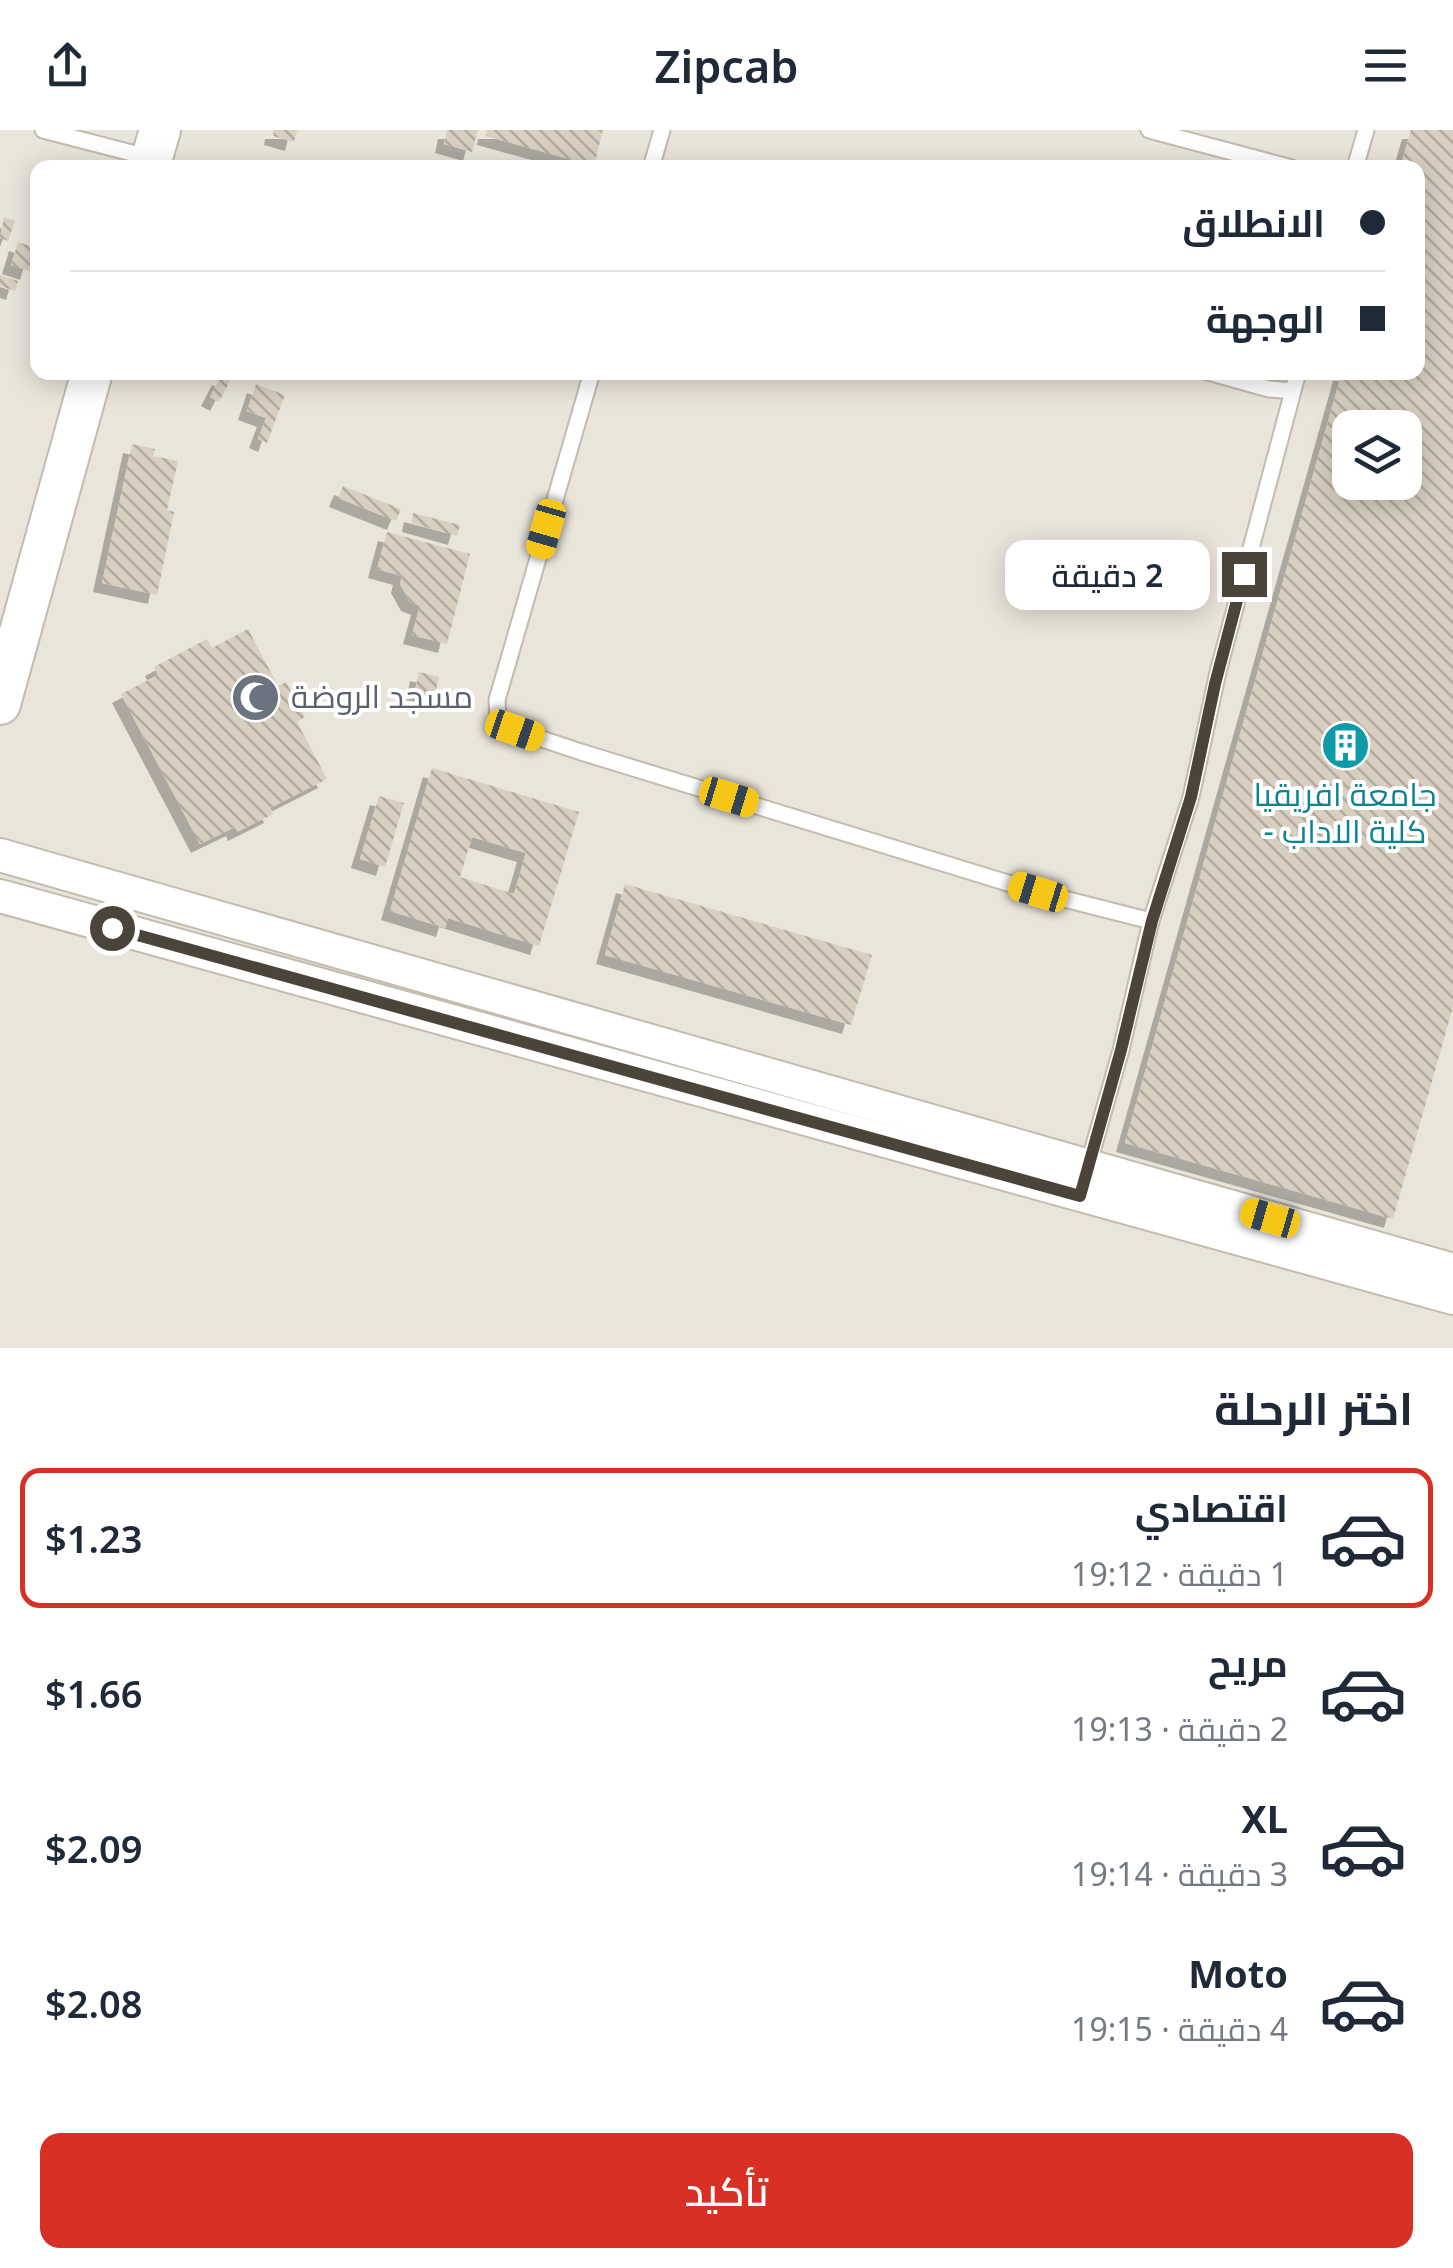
<!DOCTYPE html>
<html lang="ar">
<head>
<meta charset="utf-8">
<style>
  body { margin:0; font-family:"Noto Sans",Cairo,sans-serif; background:#f6f6f7; color:#1f2937; direction:rtl; height:100vh; display:flex; flex-direction:column; font-size:38px; white-space:nowrap }
  * { box-sizing:border-box; margin:0 }
  p { font-size:32px; color:#747a83 }
  .icon { flex:none; width:55px; height:55px; fill:none; stroke:currentColor; stroke-width:2; stroke-linecap:round; stroke-linejoin:round }
  .map { position:relative; height:1218px; overflow:hidden; direction:ltr }
  .sheet { display:flex; flex-direction:column; background:#fff; flex:1 }
  .sheet>* { flex:none }
  .hud { position:absolute; left:30px; top:30px; width:1395px; height:220px; border-radius:20px; box-shadow:0 5px 25px #0003; direction:rtl; display:grid; align-content:center; height:220px; padding:0 40px; background:#fff }
  .fabs { position:absolute; left:1332px; top:280px; display:grid; gap:20px }
  .fabs a { display:grid; place-items:center; width:90px; height:90px; border-radius:20px; background:#fff; box-shadow:0 5px 25px #0003; font-size:50px }
  .end { position:absolute; width:45px; height:45px; margin:-22px; border:12px solid #4b4439; background:#fff; box-shadow:0 0 0 5px #fff }
  .from { border-radius:50% }
  .bubble { position:absolute; height:70px; border-radius:20px; background:#fff; box-shadow:0 5px 25px #0003; font-size:32px; font-weight:600; line-height:70px; text-align:center; direction:rtl }
  .car { position:absolute; width:30px; height:60px; margin:-30px -15px; border-radius:12px; box-shadow:0 0 8px 2px #0007; background:linear-gradient(#f5c518 24%,#345 0 40%,#f5c518 0 76%,#345 0 86%,#f5c518 0) }
  .hud b { display:flex; align-items:center; gap:35px; height:95px; font-size:38px }
  .hud b+b { border-top:2px solid #e0e1e3 }
  .hud i { width:25px; height:25px; background:#1f2937 }
  ul { padding:0; list-style:none }
  li { display:flex; align-items:center; gap:30px; height:140px; margin:0 20px 15px; padding:0 20px; border:5px solid transparent; border-radius:20px }
  li div { flex:1 }
  li b { display:block; font-size:38px }
  li em { font-style:normal; font-weight:600 }
  li.active { border-color:#d93025 }
  li>.icon { width:90px; height:90px; stroke-width:1.5 }
  h2 { padding:0 40px; font-size:45px; line-height:120px }
  .cta { display:flex; gap:20px; margin-top:auto; padding:20px 40px }
  .cta a { flex:1; height:115px; border-radius:20px; background:#d93025; color:#fff; font-size:40px; font-weight:600; line-height:115px; text-align:center }
  header { display:flex; justify-content:space-between; align-items:center; height:130px; padding:0 40px; background:#fff; font-size:45px; font-weight:600 }
  .map>svg:first-child { display:block }
</style>
</head>
<body>
<header><svg class="icon" aria-label="menu" viewBox="0 0 24 24"><path d="M4 6h16M4 12h16M4 18h16"/></svg>Zipcab<svg class="icon" aria-label="share" viewBox="0 0 24 24"><path d="M12 15V3M7 8l5-5 5 5M5 13v7h14v-7"/></svg></header>
<div class="map">
<svg width="1453" height="1218" viewBox="0 0 1453 1218">
  <defs>
    <pattern id="building-back-hatch" width="6" height="6" patternUnits="userSpaceOnUse" patternTransform="scale(2.5)"><rect width="6" height="6" fill="#d8cfc1"/><path d="M-1 5l2 2M0 0l6 6M5-1l2 2" fill="none" stroke="#b1aa9e"/></pattern>
    <filter id="shadow"><feDropShadow dx="-9" dy="9" stdDeviation="0" flood-color="#0004"/></filter>
  </defs>
  <rect width="100%" height="100%" fill="#f6f3ec"/>
  <path fill="#eae5da" fill-rule="evenodd" d="M0 0H1453V1218H0ZM38 38H1418V242H38ZM1350 298H1405V352H1350Z"/>
  <g fill="url(#building-back-hatch)" fill-rule="evenodd" filter="url(#shadow)">
    <path d="M274 0H297L294 12 273 6Z"/>
    <path d="M447 0H478L472 22 444 14Z"/>
    <path d="M487 0H603L594 36 486 6Z"/>
    <path d="M1411 0H1453V877L1393 1089 1125 1013 1342 242H1418V38H1400ZM1350 298H1405V352H1350Z"/>
    <path d="M4 87 15 91 8 111 0 108Z"/>
    <path d="M18 112 36 118 29 141 11 135Z"/>
    <path d="M0 145 18 151 15 161 0 156Z"/>
    <path d="M221 246 230 251 219 272 210 267Z"/>
    <path d="M256 254 285 265 267 313 258 309 266 288 247 281Z"/>
    <path d="M132 314 155 319 153 326 178 331 167 380 174 382 157 465 102 453Z"/>
    <path d="M343 356 401 379 396 391 338 368Z"/>
    <path d="M413 383 460 395 457 406 411 393Z"/>
    <path d="M387 402 470 424 447 514 412 505 420 476 410 472 400 454 402 446 377 439Z"/>
    <path d="M248 499 278 556 286 552 305 587 297 592 327 649 270 678 273 684 237 702 235 697 200 714 121 564 158 545 154 537 207 509 212 518Z"/>
    <path d="M419 542 439 547 435 565 415 561Z"/>
    <path d="M432 638 579 682 539 816 448 788 445 798 390 781ZM472 707 526 723 514 764 460 747Z"/>
    <path d="M379 666 404 673 385 737 360 729Z"/>
    <path d="M625 754 872 825 851 895 605 825Z"/>
  </g>
  <g fill="none" stroke-linecap="round" stroke-linejoin="round">
    <defs>
      <g id="service">
        <path d="M43 0 151 28"/>
        <path d="M1149 0 1292 38"/>
        <path d="M651 38 662 0"/>
        <path d="M1355 38 1366 0"/>
        <path d="M592 242 497 570 498 589 515 600 581 622 1037 762 1151 791"/>
        <path d="M1208 242 1269 259 1292 261"/>
        <path d="M1088 1036 1121 920 1151 791 1191 667 1218 542 1298 242"/>
      </g>
      <g id="minor">
        <path d="M0 725 1453 1140"/>
        <path d="M0 766 1453 1168"/>
      </g>
      <g id="tertiary">
        <path d="M149 38 160 0"/>
        <path d="M0 574 92 242"/>
      </g>
    </defs>
    <use href="#service" stroke="#c2bbae" stroke-width="19"/>
    <use href="#minor" stroke="#c2bbae" stroke-width="36"/>
    <use href="#tertiary" stroke="#c2bbae" stroke-width="44"/>
    <use href="#service" stroke="#fff" stroke-width="15"/>
    <use href="#minor" stroke="#fff" stroke-width="32"/>
    <use href="#tertiary" stroke="#fff" stroke-width="40"/>
  </g>
  <g fill="none" stroke-linecap="round" stroke-linejoin="round">
    <path stroke="#4b4439" stroke-width="12" d="M112 798 1080 1066 1121 920 1152 791 1191 667 1215 554 1244 444"/>
  </g>
  <defs>
    <symbol id="mosque-disc" viewBox="-11 -11 22 22"><circle r="9.5" fill="#6b7280" stroke="#fff"/><path d="M3.5-4.9A6 6 0 1 0 3.5 4.9A5 5 0 1 1 3.5-4.9Z" fill="#fff"/></symbol>
    <symbol id="building-disc" viewBox="-11 -11 22 22"><circle r="9.5" fill="#0f9aa8" stroke="#fff"/><path d="M-4-6H4V6H1V3H-1V6H-4ZM-2.5-4.3h1.7v1.8h-1.7ZM.8-4.3h1.7v1.8H.8ZM-2.5-1h1.7V.8h-1.7ZM.8-1h1.7V.8H.8Z" fill="#fff"/></symbol>
  </defs>
  <g fill-rule="evenodd">
    <use href="#mosque-disc" x="228" y="540" width="55" height="55"/>
    <use href="#building-disc" x="1318" y="588" width="55" height="55"/>
  </g>
  <g text-anchor="middle" stroke-width="8" stroke-linejoin="round" paint-order="stroke">
    <g font-size="32" fill="#5b616d" stroke="#fff" text-anchor="start">
      <text x="291" y="578">مسجد الروضة</text>
    </g>
    <g font-size="32" fill="#0d838f" stroke="#fff">
      <text x="1345" y="676">جامعة افريقيا<tspan x="1345" dy="37">- كلية الاداب</tspan></text>
    </g>
  </g>
</svg>
<div class="fabs">
<a><svg class="icon" aria-label="layers" viewBox="0 0 24 24"><path d="M12 4l9 5-9 5-9-5zM3 14l9 5 9-5"/></svg></a>
</div>
<i class="end from" style="left:112px;top:798px"></i>
<i class="end" style="left:1244px;top:444px"></i>
<div class="bubble" style="left:1005px;top:410px;width:205px">2 دقيقة</div>
<i class="car" style="left:546px;top:399px;rotate:196deg"></i>
<i class="car" style="left:515px;top:600px;rotate:109deg"></i>
<i class="car" style="left:729px;top:667px;rotate:107deg"></i>
<i class="car" style="left:1038px;top:762px;rotate:287deg"></i>
<i class="car" style="left:1270px;top:1088px;rotate:286deg"></i>
<div class="hud">
<b><i class="from"></i>الانطلاق</b>
<b><i></i>الوجهة</b>
</div>
</div>
<section class="sheet">
<h2>اختر الرحلة</h2>
<ul>
<li class="active"><svg class="icon" aria-label="car" viewBox="0 0 24 24"><path d="M5 17H2v-5l4-1 3-4h7l3 4 3 1v5h-3M9 17h6M6 11h13"/><circle cx="7" cy="17" r="2"/><circle cx="17" cy="17" r="2"/></svg><div><b>اقتصادي</b><p>1 دقيقة · 19:12</p></div><em>$1.23</em></li>
<li><svg class="icon" aria-label="car" viewBox="0 0 24 24"><path d="M5 17H2v-5l4-1 3-4h7l3 4 3 1v5h-3M9 17h6M6 11h13"/><circle cx="7" cy="17" r="2"/><circle cx="17" cy="17" r="2"/></svg><div><b>مريح</b><p>2 دقيقة · 19:13</p></div><em>$1.66</em></li>
<li><svg class="icon" aria-label="car" viewBox="0 0 24 24"><path d="M5 17H2v-5l4-1 3-4h7l3 4 3 1v5h-3M9 17h6M6 11h13"/><circle cx="7" cy="17" r="2"/><circle cx="17" cy="17" r="2"/></svg><div><b>XL</b><p>3 دقيقة · 19:14</p></div><em>$2.09</em></li>
<li><svg class="icon" aria-label="car" viewBox="0 0 24 24"><path d="M5 17H2v-5l4-1 3-4h7l3 4 3 1v5h-3M9 17h6M6 11h13"/><circle cx="7" cy="17" r="2"/><circle cx="17" cy="17" r="2"/></svg><div><b>Moto</b><p>4 دقيقة · 19:15</p></div><em>$2.08</em></li>
</ul>
<div class="cta"><a>تأكيد</a></div>
</section>
</body>
</html>
